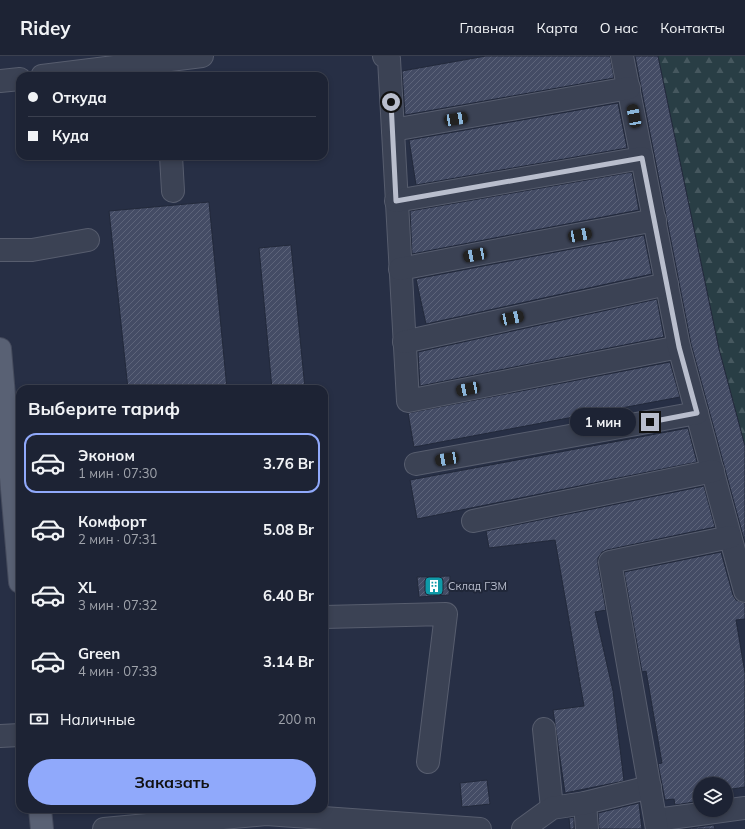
<!DOCTYPE html>
<html lang="ru">
<head>
<meta charset="utf-8">
<style>
  body { margin:0; font-family:Mulish,sans-serif; background:#2a2f40; color:#f1f3f6; height:100vh; display:flex; flex-direction:column; font-size:15px; white-space:nowrap }
  * { box-sizing:border-box; margin:0 }
  p { font-size:13px; color:#a0a4ac }
  .icon { flex:none; width:22px; height:22px; fill:none; stroke:currentColor; stroke-width:2; stroke-linecap:round; stroke-linejoin:round }
  .map { position:relative; flex:1; overflow:hidden }
  .side { position:absolute; left:16px; top:329px; width:312px; height:428px; display:flex; flex-direction:column; background:#1d2334; border-radius:12px; box-shadow:0 2px 6px #0003,0 0 0 1px #3b404f }
  .side>* { flex:none }
  .banner { position:absolute; left:16px; top:16px; width:312px; height:88px; border-radius:12px; box-shadow:0 2px 6px #0003,0 0 0 1px #3b404f; display:grid; align-content:center; height:88px; padding:0 12px; background:#1d2334 }
  .controls { position:absolute; left:693px; top:721px; display:grid; gap:8px }
  .controls a { display:grid; place-items:center; width:40px; height:40px; border-radius:50%; background:#1d2334; box-shadow:0 2px 6px #0003,0 0 0 1px #3b404f; font-size:20px }
  .end { position:absolute; width:18px; height:18px; margin:-9px; border:5px solid #b9becd; background:#111; box-shadow:0 0 0 2px #111 }
  .from { border-radius:50% }
  .bubble { position:absolute; height:28px; border-radius:14px; background:#1d2334; box-shadow:0 2px 6px #0003,0 0 0 1px #3b404f; font-size:13px; font-weight:700; line-height:28px; text-align:center }
  .car { position:absolute; width:12px; height:24px; margin:-12px -6px; border-radius:5px; box-shadow:0 0 3px 1px #0007; background:linear-gradient(#222 24%,#8ab4d8 0 40%,#222 0 76%,#8ab4d8 0 86%,#222 0) }
  .banner b { display:flex; align-items:center; gap:14px; height:38px; font-size:15px }
  .banner b+b { border-top:1px solid #3b404f }
  .banner i { width:10px; height:10px; background:#f1f3f6 }
  ul { padding:0; list-style:none }
  li { display:flex; align-items:center; gap:12px; height:60px; margin:0 8px 6px; padding:0 4px; border:2px solid transparent; border-radius:12px }
  li div { flex:1 }
  li b { display:block; font-size:15px }
  li em { font-style:normal; font-weight:700 }
  li.active { border-color:#90a9fb }
  li>.icon { width:36px; height:36px; stroke-width:1.5 }
  h2 { padding:0 12px; font-size:18px; line-height:48px }
  .pay { display:flex; align-items:center; gap:10px; height:44px; padding:0 12px; font-size:15px }
  .pay p { margin-inline-start:auto }
  .cta { display:flex; gap:8px; margin-top:auto; padding:8px 12px }
  .cta a { flex:1; height:46px; border-radius:24px; background:#90a9fb; color:#111; font-size:16px; font-weight:700; line-height:46px; text-align:center }
  header { display:flex; align-items:center; gap:24px; box-sizing:border-box; height:56px; padding:0 20px; background:#1d2334; border-bottom:1px solid #3b404f }
  header strong { font-size:19px }
  nav { display:flex; gap:22px; margin-inline-start:auto; font-size:14px }
  .map>svg:first-child { display:block }
</style>
</head>
<body>
<header>
<strong>Ridey</strong>
<nav><a>Главная</a><a>Карта</a><a>О нас</a><a>Контакты</a></nav>
</header>
<div class="map">
<svg width="745" height="773" viewBox="0 0 745 773">
  <defs>
    <pattern id="forest-firs" width="22" height="20" patternUnits="userSpaceOnUse"><rect width="22" height="20" fill="#293e45"/><path d="M5 1l3.5 6h-7zM16 11l3.5 6h-7z" fill="#46585f"/></pattern>
    <pattern id="building-hatch" width="6" height="6" patternUnits="userSpaceOnUse"><rect width="6" height="6" fill="#444c65"/><path d="M-1 1l2-2M0 6l6-6M5 7l2-2" fill="none" stroke="#5d647a"/></pattern>
  </defs>
  <rect width="100%" height="100%" fill="#272f45"/>
  <path fill="url(#forest-firs)" d="M658 0H745V390L719 293Z"/>
  <g fill="url(#building-hatch)" stroke="#22293b">
    <path d="M486 0H610L614 22 405 59 402 15Z"/>
    <path d="M635 0H658L719 293 745 390V487L691 288Z"/>
    <path d="M618 47 627 92 416 129 409 84Z"/>
    <path d="M632 116 639 154 412 198 410 155Z"/>
    <path d="M209 146 227 333H128L109 155Z"/>
    <path d="M644 179 652 218 426 268 416 223Z"/>
    <path d="M291 189 305 333H272L259 192Z"/>
    <path d="M657 243 664 281 420 330 418 296Z"/>
    <path d="M670 306 680 341 414 391 408 357Z"/>
    <path d="M688 372 697 406 417 463 410 424Z"/>
    <path d="M704 430 715 471 607 494 602 496 598 502V508L606 554 595 556 613 635 624 725 565 737 553 654 584 650 555 484 489 492 486 475Z"/>
    <path d="M721 496 733 539 736 544 745 547V563L736 564 745 617V731L726 734V728H700V745L675 749 674 743 665 744 658 708 662 707 646 615 642 616 624 516Z"/>
    <path d="M450 520 449 539 419 541 417 521Z"/>
    <path d="M487 724 490 748 462 751 460 727Z"/>
    <path d="M639 747 642 773H599L598 757Z"/>
    <path d="M574 761V773H570L569 762Z"/>
    <path d="M714 769 715 773H683Z"/>
  </g>
  <g fill="none" stroke-linecap="round" stroke-linejoin="round">
    <defs>
      <g id="minor">
        <path d="M384 0 389 3 408 345 679 291"/>
        <path d="M622 0 679 291 745 535"/>
        <path d="M42 20 202 0"/>
        <path d="M0 25 20 23"/>
        <path d="M393 74 629 32"/>
        <path d="M171 100 173 135"/>
        <path d="M396 145 642 102"/>
        <path d="M0 194H32L88 184"/>
        <path d="M400 213 655 164"/>
        <path d="M404 286 667 228"/>
        <path d="M416 408 697 357"/>
        <path d="M473 465 713 415"/>
        <path d="M324 561 446 558 428 706"/>
        <path d="M544 673 552 752"/>
        <path d="M0 680 20 679"/>
        <path d="M585 747 587 773"/>
        <path d="M656 764 745 752"/>
        <path d="M104 773 266 758 480 773"/>
        <path d="M523 773 552 752 585 747 650 731"/>
        <path d="M657 773 610 506 730 481"/>
      </g>
      <g id="major">
        <path d="M0 293 20 526"/>
        <path d="M40 753 42 773"/>
      </g>
    </defs>
    <use href="#minor" stroke="#575d6e" stroke-width="24"/>
    <use href="#major" stroke="#454b5d" stroke-width="24"/>
    <use href="#minor" stroke="#3b4254" stroke-width="22"/>
    <use href="#major" stroke="#596174" stroke-width="22"/>
  </g>
  <g fill="none" stroke-linecap="round" stroke-linejoin="round">
    <path stroke="#b9becd" stroke-width="5" d="M391 46 396 145 642 102 679 291 697 357 650 366"/>
  </g>
  <defs>
    <symbol id="building-square" viewBox="-11 -11 22 22"><rect x="-9" y="-9" width="18" height="18" rx="4" fill="#0f9aa8" stroke="#202739"/><path d="M-4-6H4V6H1V3H-1V6H-4ZM-2.5-4.3h1.7v1.8h-1.7ZM.8-4.3h1.7v1.8H.8ZM-2.5-1h1.7V.8h-1.7ZM.8-1h1.7V.8H.8Z" fill="#fff"/></symbol>
  </defs>
  <g fill-rule="evenodd">
    <use href="#building-square" x="423" y="519" width="22" height="22"/>
  </g>
  <g text-anchor="middle" stroke-width="4" stroke-linejoin="round" paint-order="stroke">
    <g font-size="11" fill="#b9becd" stroke="#202739" text-anchor="start">
      <text x="448" y="534">Склад ГЗМ</text>
    </g>
  </g>
</svg>
<div class="controls">
<a><svg class="icon" aria-label="layers" viewBox="0 0 24 24"><path d="M12 4l9 5-9 5-9-5zM3 14l9 5 9-5"/></svg></a>
</div>
<i class="end from" style="left:391px;top:46px"></i>
<i class="end" style="left:650px;top:366px"></i>
<div class="bubble" style="left:570px;top:352px;width:66px">1 мин</div>
<i class="car" style="left:634px;top:60px;rotate:349deg"></i>
<i class="car" style="left:456px;top:63px;rotate:80deg"></i>
<i class="car" style="left:580px;top:179px;rotate:79deg"></i>
<i class="car" style="left:475px;top:199px;rotate:259deg"></i>
<i class="car" style="left:512px;top:262px;rotate:78deg"></i>
<i class="car" style="left:468px;top:333px;rotate:259deg"></i>
<i class="car" style="left:447px;top:403px;rotate:260deg"></i>
<div class="banner">
<b><i class="from"></i>Откуда</b>
<b><i></i>Куда</b>
</div>
<section class="side">
<h2>Выберите тариф</h2>
<ul>
<li class="active"><svg class="icon" aria-label="car" viewBox="0 0 24 24"><path d="M5 17H2v-5l4-1 3-4h7l3 4 3 1v5h-3M9 17h6M6 11h13"/><circle cx="7" cy="17" r="2"/><circle cx="17" cy="17" r="2"/></svg><div><b>Эконом</b><p>1 мин · 07:30</p></div><em>3.76 Br</em></li>
<li><svg class="icon" aria-label="car" viewBox="0 0 24 24"><path d="M5 17H2v-5l4-1 3-4h7l3 4 3 1v5h-3M9 17h6M6 11h13"/><circle cx="7" cy="17" r="2"/><circle cx="17" cy="17" r="2"/></svg><div><b>Комфорт</b><p>2 мин · 07:31</p></div><em>5.08 Br</em></li>
<li><svg class="icon" aria-label="car" viewBox="0 0 24 24"><path d="M5 17H2v-5l4-1 3-4h7l3 4 3 1v5h-3M9 17h6M6 11h13"/><circle cx="7" cy="17" r="2"/><circle cx="17" cy="17" r="2"/></svg><div><b>XL</b><p>3 мин · 07:32</p></div><em>6.40 Br</em></li>
<li><svg class="icon" aria-label="car" viewBox="0 0 24 24"><path d="M5 17H2v-5l4-1 3-4h7l3 4 3 1v5h-3M9 17h6M6 11h13"/><circle cx="7" cy="17" r="2"/><circle cx="17" cy="17" r="2"/></svg><div><b>Green</b><p>4 мин · 07:33</p></div><em>3.14 Br</em></li>
</ul>
<div class="pay"><svg class="icon" aria-label="cash" viewBox="0 0 24 24"><path d="M3 7h18v10H3z"/><circle cx="12" cy="12" r="2"/></svg>Наличные<p>200 m</p></div>
<div class="cta"><a>Заказать</a></div>
</section>
</div>
</body>
</html>
